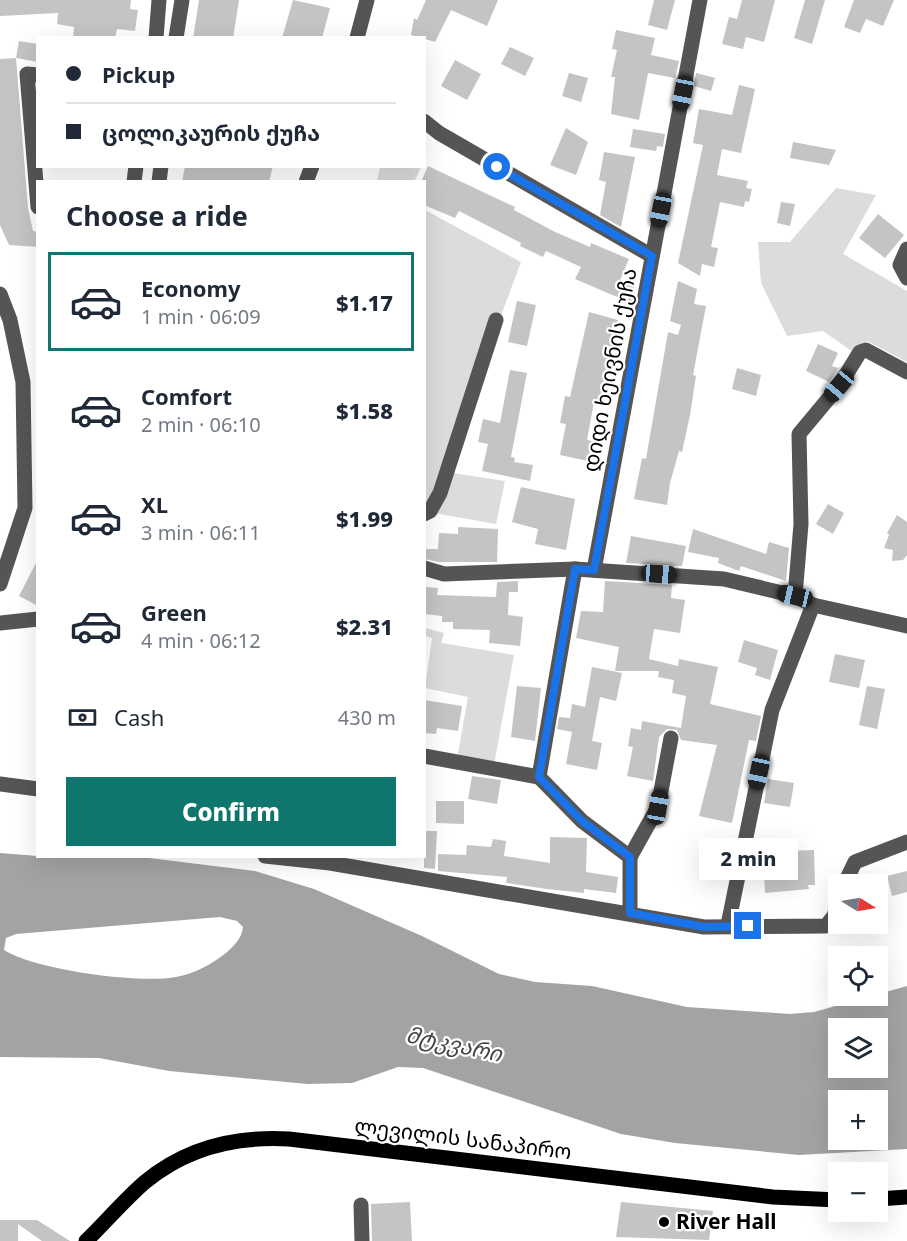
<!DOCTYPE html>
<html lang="en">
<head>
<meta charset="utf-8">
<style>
  body { margin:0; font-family:"Noto Sans","Noto Sans Georgian",sans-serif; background:#f6f6f7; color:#1f2937; height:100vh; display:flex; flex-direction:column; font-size:22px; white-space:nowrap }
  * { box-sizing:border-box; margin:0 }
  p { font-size:20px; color:#747a83 }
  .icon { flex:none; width:33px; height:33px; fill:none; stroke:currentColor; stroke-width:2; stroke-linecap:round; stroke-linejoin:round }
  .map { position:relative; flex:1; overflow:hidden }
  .details { position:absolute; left:36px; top:180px; width:390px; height:678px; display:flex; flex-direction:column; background:#fff; border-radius:0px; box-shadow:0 6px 24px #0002 }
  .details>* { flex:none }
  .top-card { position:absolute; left:36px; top:36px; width:390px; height:132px; border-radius:0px; box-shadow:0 6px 24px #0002; display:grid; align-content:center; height:132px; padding:0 30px; background:#fff }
  .needle { width:39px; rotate:101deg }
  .controls { position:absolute; left:828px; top:874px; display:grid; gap:12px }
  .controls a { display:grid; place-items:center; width:60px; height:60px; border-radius:0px; background:#fff; box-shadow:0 6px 24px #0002; font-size:30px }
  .end { position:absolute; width:27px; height:27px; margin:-14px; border:8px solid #1a73e8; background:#fff; box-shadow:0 0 0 3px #fff }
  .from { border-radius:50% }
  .bubble { position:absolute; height:42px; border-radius:0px; background:#fff; box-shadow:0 6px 24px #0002; font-size:20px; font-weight:800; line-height:42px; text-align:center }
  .car { position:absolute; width:18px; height:36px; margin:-18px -9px; border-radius:8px; box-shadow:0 0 4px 2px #0007; background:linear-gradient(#222 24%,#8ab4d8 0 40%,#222 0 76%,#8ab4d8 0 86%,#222 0) }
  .top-card b { display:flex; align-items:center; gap:21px; height:57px; font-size:22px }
  .top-card b+b { border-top:2px solid #e0e1e3 }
  .top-card i { width:15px; height:15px; background:#1f2937 }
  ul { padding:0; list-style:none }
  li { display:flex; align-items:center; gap:18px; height:99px; margin:0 12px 9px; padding:0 18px; border:3px solid transparent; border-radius:0px }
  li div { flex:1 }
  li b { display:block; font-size:22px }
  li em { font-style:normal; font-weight:800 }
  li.selected { border-color:#0f766e }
  li>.icon { width:54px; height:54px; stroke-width:1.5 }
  h2 { padding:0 30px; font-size:27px; line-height:72px }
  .pay { display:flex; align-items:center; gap:15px; height:66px; padding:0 30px; font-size:22px }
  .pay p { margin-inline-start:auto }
  .button { display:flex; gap:12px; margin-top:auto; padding:12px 30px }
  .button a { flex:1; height:69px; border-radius:0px; background:#0f766e; color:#fff; font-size:24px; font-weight:800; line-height:69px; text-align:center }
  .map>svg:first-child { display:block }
</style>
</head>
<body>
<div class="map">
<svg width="907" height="1241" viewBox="0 0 907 1241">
  <rect width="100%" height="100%" fill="#fff"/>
  <g fill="#dcdcdc">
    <path d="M380 167H421L414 182 377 181Z"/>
    <path d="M836 188 876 195 843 254 907 291V362L867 341 853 352 823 331 787 336 761 283 758 242H790Z"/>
    <path d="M425 210 521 262 436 489 425 508Z"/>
    <path d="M453 473 505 481 496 524 434 513Z"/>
    <path d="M425 628 444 633 441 643 514 655 494 765 457 759 468 697 425 688 432 638 425 636Z"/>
  </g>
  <path fill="#a3a3a3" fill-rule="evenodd" d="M0 853 38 856 141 857 255 871 314 889 422 936 499 974 535 982 592 986 687 1007 790 1014 814 1012 907 986V1149L799 1155 675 1143 621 1134 423 1068 398 1067 352 1083 308 1084 169 1071 99 1058 0 1057ZM220 917 237 921 243 927C242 938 234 946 226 953 212 964 194 974 176 977 140 984 35 970 4 950L6 938 16 934ZM838 1029H878V1068H838ZM838 1101H878V1140H838Z"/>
  <g fill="#c4c4c4">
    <path d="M0 0H131L130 9 138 10 135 31 117 29 115 38H73L74 27 57 24 58 13 0 16Z"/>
    <path d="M199 0H239L233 38H193Z"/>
    <path d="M293 0 330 8 322 38H282Z"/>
    <path d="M426 0H498L487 26 451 10 435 42 411 35 414 18 417 20Z"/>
    <path d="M654 0H675L667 30 648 25Z"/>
    <path d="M742 0H775L764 42 746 37 743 49 722 44 729 17 737 19Z"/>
    <path d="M805 0H825L812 44 794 38Z"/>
    <path d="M854 0H894L883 26 866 19 860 33 844 27Z"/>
    <path d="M616 30 655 38 651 55 679 61 675 78 648 73 639 120 611 114 615 77H611L617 50 612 49Z"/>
    <path d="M19 41 38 44V62L16 58Z"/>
    <path d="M510 47 534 58 525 76 501 64Z"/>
    <path d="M16 58 28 208 33 231 38 232V247L9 245 0 225V59Z"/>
    <path d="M455 60 481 74 467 100 441 86Z"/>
    <path d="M569 73 588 78 581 102 562 96Z"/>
    <path d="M696 73 715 78 711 91 694 86Z"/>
    <path d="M739 85 755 89 741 153 722 149 717 175 748 181 746 188 752 189 749 202 745 201 744 207 720 202 711 247 718 248 714 267 702 264 700 276 678 263 703 145 693 143 699 109 732 115Z"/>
    <path d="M566 128 588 142 576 175 550 165Z"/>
    <path d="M633 129 665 134 663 147 657 146 656 151 630 147Z"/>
    <path d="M793 142 836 150 829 165 790 158Z"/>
    <path d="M604 152 635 157 621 227 600 215 606 182 599 180Z"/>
    <path d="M185 166H273L269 182H182Z"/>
    <path d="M428 166 515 207 514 210 555 232 590 247 591 243 629 259 620 280 635 282 631 303 575 279 581 267 546 251 543 257 520 246 521 243 459 211 455 218 424 205V182H421Z"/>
    <path d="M781 202 795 204 790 226 777 223Z"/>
    <path d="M878 214 904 235 885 258 859 238Z"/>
    <path d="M678 281 697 289 694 304 706 306 693 375 696 376 690 415 682 452 679 451 670 483 667 505 634 499 642 458 646 459 668 332 678 335 681 325 670 321Z"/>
    <path d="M517 301 536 305 527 346 508 342Z"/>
    <path d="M589 312 618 320 612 339 599 403 594 402 587 440 592 441 588 461 560 455 566 424 560 423 565 396 570 397Z"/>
    <path d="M818 344 838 353 832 366 838 368 829 382 806 371Z"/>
    <path d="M737 368 761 375 756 396 732 389Z"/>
    <path d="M510 370 527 373 511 457 515 458 514 462 533 465 530 481 482 471 488 444 478 442 483 419 500 423Z"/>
    <path d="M521 487 575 499 566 550 535 544 538 529 512 522Z"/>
    <path d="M828 504 844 513 833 534 816 524Z"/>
    <path d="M897 515 907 522V555L903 560 892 561 893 550 884 548 889 535 887 533Z"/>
    <path d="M458 527 498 529 497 562H439L424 559V549H438L439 533 458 534Z"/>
    <path d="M693 529 766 554 769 542 789 548 786 581 741 566 739 571 718 563 719 558 688 552Z"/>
    <path d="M631 536 686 546 682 566 626 563Z"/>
    <path d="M38 559V606L19 596Z"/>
    <path d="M518 581V592H509L508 615 523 617 520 646 489 643 490 630 453 629V622H442V616L424 614V587L438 588 437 595 496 597 497 582Z"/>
    <path d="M605 581 672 585 671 598 685 600 680 633 654 629 649 659 678 666 679 659 718 667 710 704 761 716 756 741 749 740 732 823 699 816 717 745 681 740 677 730 667 729 659 737 653 781 627 776 633 747 628 746 631 728 641 730 642 721 681 728 686 696 672 693 674 680 658 677 659 671H615L619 647 576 638 581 611 603 612Z"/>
    <path d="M744 640 778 650 770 680 755 675 757 668 738 662Z"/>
    <path d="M835 654 865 660 859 688 829 682Z"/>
    <path d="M592 667 622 673 616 701 600 697 592 741 602 743 597 770 566 764 572 732 557 729 559 717 570 718 572 704 585 707Z"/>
    <path d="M517 686 541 688 535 741 511 737Z"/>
    <path d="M867 686 885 689 877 729 859 725Z"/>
    <path d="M424 700 462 706 458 731 437 728 436 734 424 733Z"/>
    <path d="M472 776 501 780 497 804 468 799Z"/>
    <path d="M768 779 794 783 790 807 764 803Z"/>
    <path d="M436 801H464V824L436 823Z"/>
    <path d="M424 831H437L435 869 424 868Z"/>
    <path d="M550 837 587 838 586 872 618 877 616 893 584 889V893L547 889 506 883 507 877 438 871V854L466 855 467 845 491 847 493 839 506 841 504 856 550 863Z"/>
    <path d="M814 850 815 885H808L809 889 765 893 763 852Z"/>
    <path d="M907 871V892L892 896 887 876Z"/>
    <path d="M410 1202 412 1241H372L371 1204Z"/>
    <path d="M621 1202 713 1211 709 1240 616 1237Z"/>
    <path d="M0 1220H37L70 1241H42L18 1224V1241H0Z"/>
  </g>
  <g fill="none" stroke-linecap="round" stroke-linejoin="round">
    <g stroke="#555" stroke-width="15">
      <path d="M156 38 159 0"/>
      <path d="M176 38 182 0"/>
      <path d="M357 38 367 0"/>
      <path d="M38 75 27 74 38 207"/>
      <path d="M424 121 439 133 652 256"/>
      <path d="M134 182 136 166"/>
      <path d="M159 182 161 166"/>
      <path d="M306 182 312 166"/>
      <path d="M907 249 900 265 907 278"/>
      <path d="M0 294 10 320 23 382 25 508 0 584"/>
      <path d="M424 514 430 511 440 493 496 320"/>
      <path d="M424 568 444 574 575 569 724 579 795 596 813 605 907 626"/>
      <path d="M594 570 700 0"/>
      <path d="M795 596 801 524 799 434 839 386 860 352 866 350 907 372"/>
      <path d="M0 623 38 619"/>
      <path d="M424 756 539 777"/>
      <path d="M539 777 575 569"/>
      <path d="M539 777 582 821 630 857V913"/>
      <path d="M0 784 38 789"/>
      <path d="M265 856 330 863 704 927 826 926 834 916 838 902"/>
      <path d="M630 857 658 807 671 738"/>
      <path d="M844 885 855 862 907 842"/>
      <path d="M728 925 772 710 813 605"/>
      <path d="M361 1205 362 1241"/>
    </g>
    <g stroke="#000" stroke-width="15">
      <path d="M878 1199 907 1197"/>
      <path d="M86 1241C106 1222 124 1200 145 1182 186 1148 237 1136 289 1139L773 1197 838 1200"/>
    </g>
  </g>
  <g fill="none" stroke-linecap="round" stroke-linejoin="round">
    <path stroke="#1a73e8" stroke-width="8" d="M497 167 652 256 594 570 575 569 539 777 582 821 630 857V913L704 927 748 926"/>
  </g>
  <circle fill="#000" stroke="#fff" stroke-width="2" cx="664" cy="1222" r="6"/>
  <g text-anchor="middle" stroke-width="4.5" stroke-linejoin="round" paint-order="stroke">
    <g font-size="21" fill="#000" stroke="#fff">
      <text transform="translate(610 370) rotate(-79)" y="7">დიდი ხეივნის ქუჩა</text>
      <text transform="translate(463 1139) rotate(7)" y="7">ლევილის სანაპირო</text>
    </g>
    <g font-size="21" font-weight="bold" fill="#000" stroke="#fff" text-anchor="start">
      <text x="676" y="1229">River Hall</text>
    </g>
    <g font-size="22" font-style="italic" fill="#444" stroke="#fff">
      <text transform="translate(454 1044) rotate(12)" y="8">მტკვარი</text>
    </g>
  </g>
</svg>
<div class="controls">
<a><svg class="needle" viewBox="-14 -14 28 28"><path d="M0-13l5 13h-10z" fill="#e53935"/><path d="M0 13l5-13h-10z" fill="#747a83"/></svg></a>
<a><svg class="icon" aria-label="locate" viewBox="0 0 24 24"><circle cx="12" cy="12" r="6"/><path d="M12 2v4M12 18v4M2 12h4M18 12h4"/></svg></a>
<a><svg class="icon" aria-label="layers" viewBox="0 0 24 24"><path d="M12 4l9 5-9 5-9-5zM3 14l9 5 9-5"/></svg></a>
<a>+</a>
<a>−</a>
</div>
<i class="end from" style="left:497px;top:167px"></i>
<i class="end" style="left:748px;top:926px"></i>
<div class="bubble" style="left:699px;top:838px;width:99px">2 min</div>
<i class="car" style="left:683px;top:93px;rotate:191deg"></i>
<i class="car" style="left:661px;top:210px;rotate:191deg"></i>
<i class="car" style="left:839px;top:386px;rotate:220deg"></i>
<i class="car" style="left:659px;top:574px;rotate:94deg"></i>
<i class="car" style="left:795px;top:596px;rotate:283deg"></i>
<i class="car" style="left:759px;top:772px;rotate:192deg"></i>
<i class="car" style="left:658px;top:807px;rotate:10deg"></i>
<div class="top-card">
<b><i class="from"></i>Pickup</b>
<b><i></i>ცოლიკაურის ქუჩა</b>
</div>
<section class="details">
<h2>Choose a ride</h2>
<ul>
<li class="selected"><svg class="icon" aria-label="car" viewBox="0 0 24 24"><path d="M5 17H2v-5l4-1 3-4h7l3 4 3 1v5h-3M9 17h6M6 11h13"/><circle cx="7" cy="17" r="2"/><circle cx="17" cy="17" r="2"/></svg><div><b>Economy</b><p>1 min · 06:09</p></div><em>$1.17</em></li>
<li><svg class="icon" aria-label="car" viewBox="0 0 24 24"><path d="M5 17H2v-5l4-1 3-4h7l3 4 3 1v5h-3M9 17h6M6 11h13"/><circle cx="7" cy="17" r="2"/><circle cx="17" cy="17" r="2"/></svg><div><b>Comfort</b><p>2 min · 06:10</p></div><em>$1.58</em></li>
<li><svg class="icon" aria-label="car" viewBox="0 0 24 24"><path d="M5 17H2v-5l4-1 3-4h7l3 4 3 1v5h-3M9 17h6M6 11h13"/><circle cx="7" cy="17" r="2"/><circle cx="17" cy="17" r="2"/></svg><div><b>XL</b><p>3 min · 06:11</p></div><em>$1.99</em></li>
<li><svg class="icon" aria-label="car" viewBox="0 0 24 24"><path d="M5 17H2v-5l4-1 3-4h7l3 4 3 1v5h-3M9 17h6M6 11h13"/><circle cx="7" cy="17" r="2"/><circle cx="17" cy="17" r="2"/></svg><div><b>Green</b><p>4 min · 06:12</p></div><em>$2.31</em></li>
</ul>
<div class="pay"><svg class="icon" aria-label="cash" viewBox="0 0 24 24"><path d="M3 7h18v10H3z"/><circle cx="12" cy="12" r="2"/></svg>Cash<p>430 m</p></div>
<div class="button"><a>Confirm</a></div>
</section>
</div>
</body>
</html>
